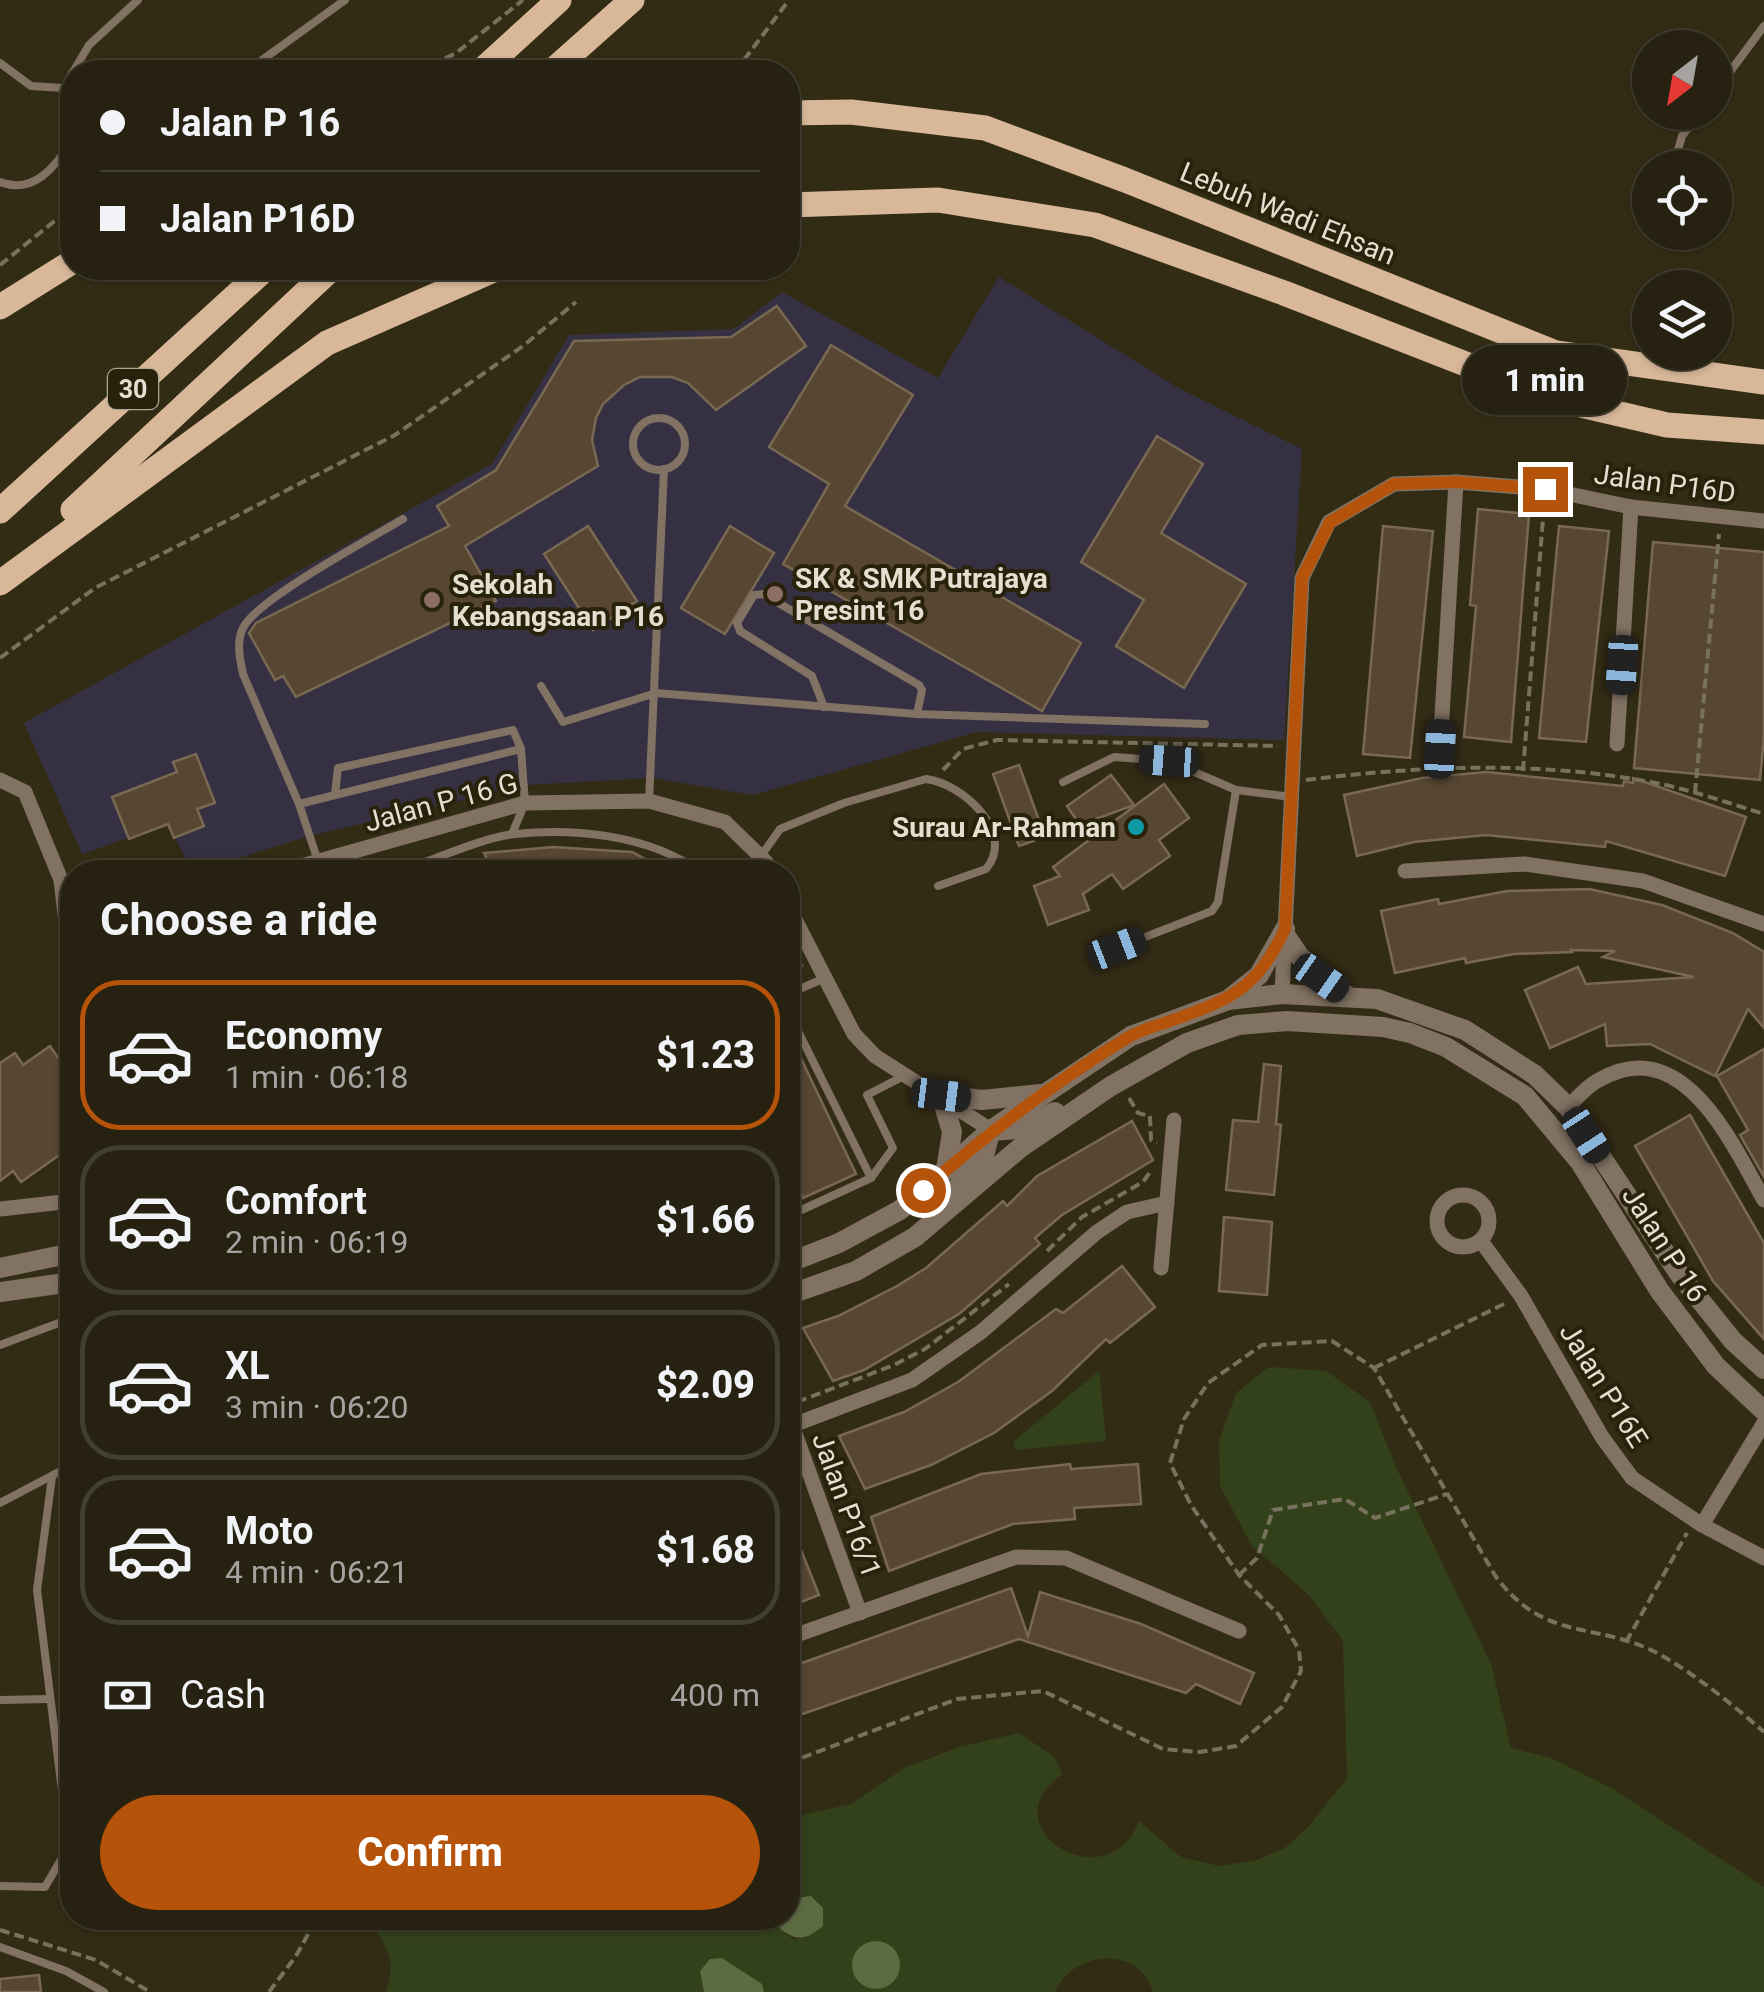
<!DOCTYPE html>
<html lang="en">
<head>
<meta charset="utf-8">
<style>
  body { margin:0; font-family:Roboto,sans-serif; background:#322e1e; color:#f1f3f6; height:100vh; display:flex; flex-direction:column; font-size:38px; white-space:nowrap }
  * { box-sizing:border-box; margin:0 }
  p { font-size:32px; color:#a4a39f }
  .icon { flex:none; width:55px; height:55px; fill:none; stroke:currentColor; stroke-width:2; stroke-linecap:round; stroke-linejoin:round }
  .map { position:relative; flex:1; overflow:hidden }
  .side { position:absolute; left:60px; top:860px; width:740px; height:1070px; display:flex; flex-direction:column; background:#262110; border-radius:40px; box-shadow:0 2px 8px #0004,0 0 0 2px #423e30 }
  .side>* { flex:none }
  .banner { position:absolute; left:60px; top:60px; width:740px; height:220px; border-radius:40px; box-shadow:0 2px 8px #0004,0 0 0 2px #423e30; display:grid; align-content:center; height:220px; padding:0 40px; background:#262110 }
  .needle { width:65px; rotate:211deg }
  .fabs { position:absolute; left:1632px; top:30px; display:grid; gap:20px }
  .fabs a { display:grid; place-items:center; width:100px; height:100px; border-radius:50%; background:#262110; box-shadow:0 2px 8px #0004,0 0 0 2px #423e30; font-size:50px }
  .end { position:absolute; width:45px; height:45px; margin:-22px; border:12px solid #b45309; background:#fff; box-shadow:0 0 0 5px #fff }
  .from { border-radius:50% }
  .bubble { position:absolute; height:70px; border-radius:35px; background:#262110; box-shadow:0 2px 8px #0004,0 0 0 2px #423e30; font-size:32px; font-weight:800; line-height:70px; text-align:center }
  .car { position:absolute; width:30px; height:60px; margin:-30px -15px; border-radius:12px; box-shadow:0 0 8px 2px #0007; background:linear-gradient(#222 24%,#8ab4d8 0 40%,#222 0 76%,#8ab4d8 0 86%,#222 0) }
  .banner b { display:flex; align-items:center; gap:35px; height:95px; font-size:38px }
  .banner b+b { border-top:2px solid #423e30 }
  .banner i { width:25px; height:25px; background:#f1f3f6 }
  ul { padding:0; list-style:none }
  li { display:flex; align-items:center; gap:30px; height:150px; margin:0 20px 15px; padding:0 20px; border:5px solid #423e30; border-radius:40px }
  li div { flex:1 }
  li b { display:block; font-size:38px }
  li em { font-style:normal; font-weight:800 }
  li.on { border-color:#b45309 }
  li>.icon { width:90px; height:90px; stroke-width:1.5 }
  h2 { padding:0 40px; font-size:45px; line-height:120px }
  .pay { display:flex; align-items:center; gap:25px; height:110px; padding:0 40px; font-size:38px }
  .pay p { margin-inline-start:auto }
  .cta { display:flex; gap:20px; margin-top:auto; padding:20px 40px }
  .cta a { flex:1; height:115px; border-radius:60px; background:#b45309; color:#fff; font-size:40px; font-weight:800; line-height:115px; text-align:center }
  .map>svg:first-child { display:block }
</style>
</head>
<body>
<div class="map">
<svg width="1764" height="1992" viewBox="0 0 1764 1992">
  <rect width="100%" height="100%" fill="#332c15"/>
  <path fill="#353142" d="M999 277 1180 389 1302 449 1284 740 977 732 753 795 652 778 527 785 309 836 193 872 168 824 82 854 24 723 492 464 569 335 734 329 782 292 938 378Z"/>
  <g fill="#33411a">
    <path d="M1269 1367 1326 1371 1370 1402 1395 1465 1491 1664 1511 1748 1551 1758 1613 1789 1764 1887V1992H1153C1139 1944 1072 1951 1055 1992H764L762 1984 721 1958 700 1971 704 1992H386C399 1952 384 1951 371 1918H779L780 1929 793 1939 808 1938 791 1899 788 1903V1818L851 1804 906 1767 960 1747 1019 1733 1053 1756 1063 1774C985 1826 1108 1904 1139 1821L1181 1857 1219 1866 1257 1860 1285 1848 1310 1825 1347 1778 1343 1641 1307 1593 1252 1546 1220 1486 1219 1441 1236 1393Z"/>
    <path d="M1099 1371 1106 1441 1016 1450 1013 1442Z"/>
  </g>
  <g fill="#5c6c42">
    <path d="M811 1896 823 1908V1926C806 1940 798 1942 780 1929L779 1918H788L791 1899Z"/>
    <circle cx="876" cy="1965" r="24"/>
    <path d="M722 1958 762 1984 764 1992H704L700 1971 710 1959Z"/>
  </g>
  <g fill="#574732" stroke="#796852" stroke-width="2.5">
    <path d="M777 306 806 346 716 410 688 383 672 377H640L624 385 603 404 596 418 592 440 598 466 465 546 496 601 296 697 283 676 275 680 249 633 256 623 449 526 437 506 496 470 574 341 731 337Z"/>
    <path d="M831 345 913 395 845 506 1081 643 1042 711 783 564 829 484 769 447Z"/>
    <path d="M1157 436 1203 464 1161 533 1246 584 1184 688 1116 646 1144 600 1081 562Z"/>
    <path d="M1478 509 1529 514 1511 742 1464 737 1476 606 1470 605Z"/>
    <path d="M588 526 637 601 593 630 544 554Z"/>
    <path d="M730 526 774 553 725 634 681 608Z"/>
    <path d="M1383 526 1433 531 1410 758 1363 754Z"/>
    <path d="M1559 526 1609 531 1586 742 1539 738Z"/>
    <path d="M1653 542 1764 552V736L1760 780 1634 768Z"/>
    <path d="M196 754 215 803 197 809 204 826 174 838 168 824 129 839 112 797 177 772 173 762Z"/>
    <path d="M1019 765 1045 837 1019 846 993 774Z"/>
    <path d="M1486 772 1623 786 1624 781 1633 783V778L1746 817 1725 876 1606 841 1605 847 1486 835 1414 842 1357 856 1344 795 1422 778Z"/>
    <path d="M1111 775 1134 805 1080 825 1067 806Z"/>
    <path d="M1164 784 1189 818 1159 840 1170 856 1123 889 1112 874 1083 894 1089 910 1048 925 1034 886 1060 876 1053 867Z"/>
    <path d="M553 847 632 852 670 872H456L455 867 487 859 484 853Z"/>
    <path d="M1589 889 1662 905 1733 933 1764 952V1028L1748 1009 1715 1076 1650 1044 1607 1046 1605 1024 1550 1048 1525 990 1578 967 1586 984 1694 977 1603 957 1615 951 1571 950 1572 952 1514 954 1466 963 1465 958 1395 973 1381 911 1438 899 1439 904 1507 891Z"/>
    <path d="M788 1031 856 1174 803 1198 788 1167Z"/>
    <path d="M50 1046 72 1078V1146L21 1182 13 1171 0 1181V1063L15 1053 23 1065Z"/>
    <path d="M1764 1049V1177L1740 1135 1748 1130 1717 1076Z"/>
    <path d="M1264 1064 1281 1066 1276 1124 1281 1125 1274 1195 1226 1190 1233 1120 1258 1122Z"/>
    <path d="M1690 1115 1764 1243V1339L1713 1281 1635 1146Z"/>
    <path d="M1132 1121 1153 1160 1062 1215 1035 1238 1040 1244 959 1314 864 1370 833 1381 803 1328 838 1316 897 1286 926 1268 1003 1201 1007 1206 1037 1176Z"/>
    <path d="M1224 1217 1272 1222 1267 1295 1219 1291Z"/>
    <path d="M1122 1266 1155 1307 1110 1343 1106 1339 1052 1391 994 1433 931 1465 865 1489 839 1436 904 1412 958 1382 1056 1309 1063 1313Z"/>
    <path d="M1070 1464 1071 1469 1138 1464 1141 1504 1074 1508 1075 1519 1013 1524 889 1571 871 1517 981 1474Z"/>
    <path d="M788 1517 819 1595 788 1607Z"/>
    <path d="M1011 1588 1028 1636 1040 1592 1141 1624 1254 1673 1240 1704 1196 1684 1186 1693 1019 1639 788 1719V1668Z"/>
    <path d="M39 1975 41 1992H0V1979Z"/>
  </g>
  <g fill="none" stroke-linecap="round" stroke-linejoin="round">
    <g stroke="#77715e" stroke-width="4" stroke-dasharray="10 5" stroke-linecap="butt">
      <path d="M418 72 456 53 523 0"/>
      <path d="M735 72 789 0"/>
      <path d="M0 265 72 207"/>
      <path d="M0 658 95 588 395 435 523 346 576 302"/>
      <path d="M943 770 963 749 997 740 1278 746"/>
      <path d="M1523 771 1544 506"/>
      <path d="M1306 780C1417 766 1535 761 1645 781 1686 788 1725 802 1764 814"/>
      <path d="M1695 793 1719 534"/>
      <path d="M788 971 803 965"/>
      <path d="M1129 1098 1138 1113 1150 1116 1151 1140 1157 1143"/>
      <path d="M1047 1251 1082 1217 1143 1182 1152 1169"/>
      <path d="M1374 1368 1504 1304"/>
      <path d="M797 1402 894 1365 925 1349 1009 1284"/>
      <path d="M1239 1575 1257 1558 1273 1510 1345 1499 1375 1518 1447 1494"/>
      <path d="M1626 1642 1687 1533"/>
      <path d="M788 1763 957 1699 1043 1691 1163 1749 1200 1752 1236 1746 1282 1707 1301 1671 1299 1650 1279 1615 1239 1575 1191 1505 1170 1463 1184 1419 1208 1383 1262 1345 1332 1341 1374 1368 1496 1577C1547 1644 1595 1620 1659 1654 1696 1675 1732 1704 1764 1732"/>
      <path d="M0 1930 96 1960 150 1992"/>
      <path d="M269 1992 296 1956 317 1918"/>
    </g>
    <g stroke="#827263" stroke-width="8">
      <path d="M0 63 31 86 64 88 72 73"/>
      <path d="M73 72 89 45 138 0"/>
      <path d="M215 72 258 63 345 0"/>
      <path d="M72 89 64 88 72 106"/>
      <path d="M1715 92 1764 26"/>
      <path d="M1673 168 1682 136 1700 112"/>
      <path d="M0 182C33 195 56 167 72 140"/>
      <circle cx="659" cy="444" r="26"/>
      <path d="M541 686 563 722 656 693 917 714 1205 724"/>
      <path d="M824 707 812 676 740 631 737 623 754 595 763 594 919 685 922 690 917 714"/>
      <path d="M1063 782 1114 757 1169 761 1236 790 1291 797"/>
      <path d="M335 794 338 768 513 730 521 749"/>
      <path d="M649 801 664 469"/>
      <path d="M299 804 243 674C240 660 236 642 243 628 256 600 371 538 403 519"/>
      <path d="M761 856 780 829 844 803 926 779C961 783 1017 832 986 869L938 886"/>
      <path d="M318 861 299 804 521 749 525 803 512 834"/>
      <path d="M397 872C429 862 483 837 515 834 576 828 650 835 700 872"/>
      <path d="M1117 948 1212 911 1218 902 1236 790"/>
      <path d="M788 994 825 978"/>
      <path d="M788 1011 871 1178"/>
      <path d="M788 1193 797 1212 871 1178 893 1148 867 1095 904 1076"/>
      <path d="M0 1345 72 1318"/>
      <path d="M52 1477 37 1590 64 1807 72 1818"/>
      <path d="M0 1503 72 1465"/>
      <path d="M0 1700 48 1699"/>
      <path d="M0 1886 45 1887 72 1841"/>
      <path d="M178 1918 194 1926 210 1918"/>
      <path d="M0 1947 66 1971 104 1992"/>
    </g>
    <g stroke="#827263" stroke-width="15">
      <path d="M1617 744 1631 507"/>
      <path d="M1440 749 1456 482"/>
      <path d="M0 780 25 792 61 880 72 976"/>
      <path d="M1405 871 1524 864 1643 881 1764 924"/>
      <path d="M280 872 525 803 649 801 725 822 766 862 771 872"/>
      <path d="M788 906 854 1034 875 1056 991 1130"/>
      <path d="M1282 994 1302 578 1329 522 1394 484 1456 482 1545 489 1631 507 1764 521"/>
      <path d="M1568 1107C1577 1098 1586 1087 1597 1081 1682 1030 1731 1142 1764 1200"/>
      <circle cx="1463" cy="1221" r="26"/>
      <path d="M0 1209 72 1201"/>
      <path d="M1481 1241 1521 1296 1602 1437 1632 1478 1702 1525 1764 1558"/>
      <path d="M1161 1268 1174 1120"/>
      <path d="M788 1414 860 1613"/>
      <path d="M788 1427 912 1380 981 1332 1097 1232 1127 1212 1167 1203"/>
      <path d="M1702 1525 1764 1423"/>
      <path d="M788 1638 1016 1557 1066 1558 1239 1631"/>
    </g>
    <g stroke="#827263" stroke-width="20">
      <path d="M1285 935 1300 957 1347 996"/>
      <path d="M1229 999 1259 975 1285 929"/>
      <path d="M993 1131 1017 1129 1055 1112"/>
      <path d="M946 1170 952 1132 941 1095 982 1100 1041 1094"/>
      <path d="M954 1191 984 1156 990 1132"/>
      <path d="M788 1263 839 1243 900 1210 991 1130 1131 1036 1228 1000 1282 994 1377 999 1465 1030 1535 1075 1568 1107 1680 1275 1733 1341 1764 1369"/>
      <path d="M0 1268 72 1253"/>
      <path d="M0 1292 72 1282"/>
      <path d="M788 1295 856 1271 915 1237 1020 1148 1111 1086 1187 1043 1238 1025 1287 1021 1383 1027 1410 1033 1446 1047 1525 1096 1580 1162 1659 1290 1716 1366 1764 1411"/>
    </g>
    <g stroke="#d8b899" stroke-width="25">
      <path d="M480 72 559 0"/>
      <path d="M551 72 632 0"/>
      <path d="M788 113 851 112 985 128 1125 180 1556 353 1764 382"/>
      <path d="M788 205 938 200 1095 225 1284 293 1555 399 1667 425 1764 432"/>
      <path d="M0 307 72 262"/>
      <path d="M73 510 332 268"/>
      <path d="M0 511 266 268"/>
      <path d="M0 583 327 343 498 268"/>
    </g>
  </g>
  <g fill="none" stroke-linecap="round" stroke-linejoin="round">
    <path stroke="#b45309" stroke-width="12" d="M923 1190C987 1134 1054 1082 1127 1038 1140 1030 1156 1026 1170 1021 1231 999 1256 990 1285 929L1302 578 1330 522 1394 484 1456 482 1545 489"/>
  </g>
  <g fill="#8d6e63" stroke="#29220b" stroke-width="4">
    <circle cx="775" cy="594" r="10"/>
    <circle cx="432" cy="600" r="10"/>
  </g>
  <circle fill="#0f9aa8" stroke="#29220b" stroke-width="4" cx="1136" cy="827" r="10"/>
  <g text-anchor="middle" stroke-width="8" stroke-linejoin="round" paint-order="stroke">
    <rect fill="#29220b" stroke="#aca696" stroke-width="2.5" x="108" y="369" width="50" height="40" rx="8"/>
    <g font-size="25" font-weight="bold" fill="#e4dfd1">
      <text x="133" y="398">30</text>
    </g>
    <g font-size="28" fill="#e4dfd1" stroke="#29220b">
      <text transform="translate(1288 213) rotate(22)" y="10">Lebuh Wadi Ehsan</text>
      <text transform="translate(1665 483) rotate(8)" y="10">Jalan P16D</text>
      <text transform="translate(441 802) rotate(-15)" y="10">Jalan P 16 G</text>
      <text transform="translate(1665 1244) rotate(57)" y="10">Jalan P 16</text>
      <text transform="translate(1604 1385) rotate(58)" y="10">Jalan P16E</text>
      <text transform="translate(847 1505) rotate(70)" y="10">Jalan P16/1</text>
    </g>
    <g font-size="28" font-weight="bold" fill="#e4dfd1" stroke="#29220b" text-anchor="start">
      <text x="795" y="588">SK &amp; SMK Putrajaya<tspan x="795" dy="32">Presint 16</tspan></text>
      <text x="452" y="594">Sekolah<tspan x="452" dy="32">Kebangsaan P16</tspan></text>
      <text x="1116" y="837" text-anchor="end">Surau Ar-Rahman</text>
    </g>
  </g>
</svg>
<div class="fabs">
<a><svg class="needle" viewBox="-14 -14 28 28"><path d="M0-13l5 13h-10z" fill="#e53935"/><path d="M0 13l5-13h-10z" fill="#a4a39f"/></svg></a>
<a><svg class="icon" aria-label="locate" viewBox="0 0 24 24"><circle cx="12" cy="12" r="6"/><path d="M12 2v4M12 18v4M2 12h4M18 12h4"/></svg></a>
<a><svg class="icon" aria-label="layers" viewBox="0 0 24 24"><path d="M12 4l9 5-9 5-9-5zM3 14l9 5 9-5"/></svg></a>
</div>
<i class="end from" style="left:923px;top:1190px"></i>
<i class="end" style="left:1545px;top:489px"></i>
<div class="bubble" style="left:1462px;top:345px;width:165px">1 min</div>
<i class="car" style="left:1622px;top:665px;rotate:184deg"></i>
<i class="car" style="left:1440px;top:749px;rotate:3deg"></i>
<i class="car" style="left:1169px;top:761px;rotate:274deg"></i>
<i class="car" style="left:1117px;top:948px;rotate:69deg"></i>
<i class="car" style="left:1321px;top:978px;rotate:125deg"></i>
<i class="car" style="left:941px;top:1095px;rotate:97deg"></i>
<i class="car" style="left:1586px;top:1135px;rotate:147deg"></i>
<div class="banner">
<b><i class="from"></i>Jalan P 16</b>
<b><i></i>Jalan P16D</b>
</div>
<section class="side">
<h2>Choose a ride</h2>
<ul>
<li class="on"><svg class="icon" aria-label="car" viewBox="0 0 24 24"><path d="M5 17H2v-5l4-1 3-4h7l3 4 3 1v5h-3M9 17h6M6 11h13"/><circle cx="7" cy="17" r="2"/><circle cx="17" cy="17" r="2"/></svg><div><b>Economy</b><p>1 min · 06:18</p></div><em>$1.23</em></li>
<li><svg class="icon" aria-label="car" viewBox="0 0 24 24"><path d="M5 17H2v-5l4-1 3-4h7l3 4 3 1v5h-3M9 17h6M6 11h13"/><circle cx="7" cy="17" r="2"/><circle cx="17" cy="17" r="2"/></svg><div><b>Comfort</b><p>2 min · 06:19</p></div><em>$1.66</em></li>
<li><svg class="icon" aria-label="car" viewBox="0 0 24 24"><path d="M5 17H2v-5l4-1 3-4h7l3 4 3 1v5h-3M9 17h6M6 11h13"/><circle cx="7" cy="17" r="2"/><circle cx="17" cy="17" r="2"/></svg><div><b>XL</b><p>3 min · 06:20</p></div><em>$2.09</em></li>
<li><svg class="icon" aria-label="car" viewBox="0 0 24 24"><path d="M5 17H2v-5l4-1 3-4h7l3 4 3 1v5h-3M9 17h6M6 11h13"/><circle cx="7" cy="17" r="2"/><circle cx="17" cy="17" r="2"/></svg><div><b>Moto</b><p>4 min · 06:21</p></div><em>$1.68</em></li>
</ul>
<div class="pay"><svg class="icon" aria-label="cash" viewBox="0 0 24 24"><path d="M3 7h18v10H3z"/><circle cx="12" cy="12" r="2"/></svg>Cash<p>400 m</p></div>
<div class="cta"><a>Confirm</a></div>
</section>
</div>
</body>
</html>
